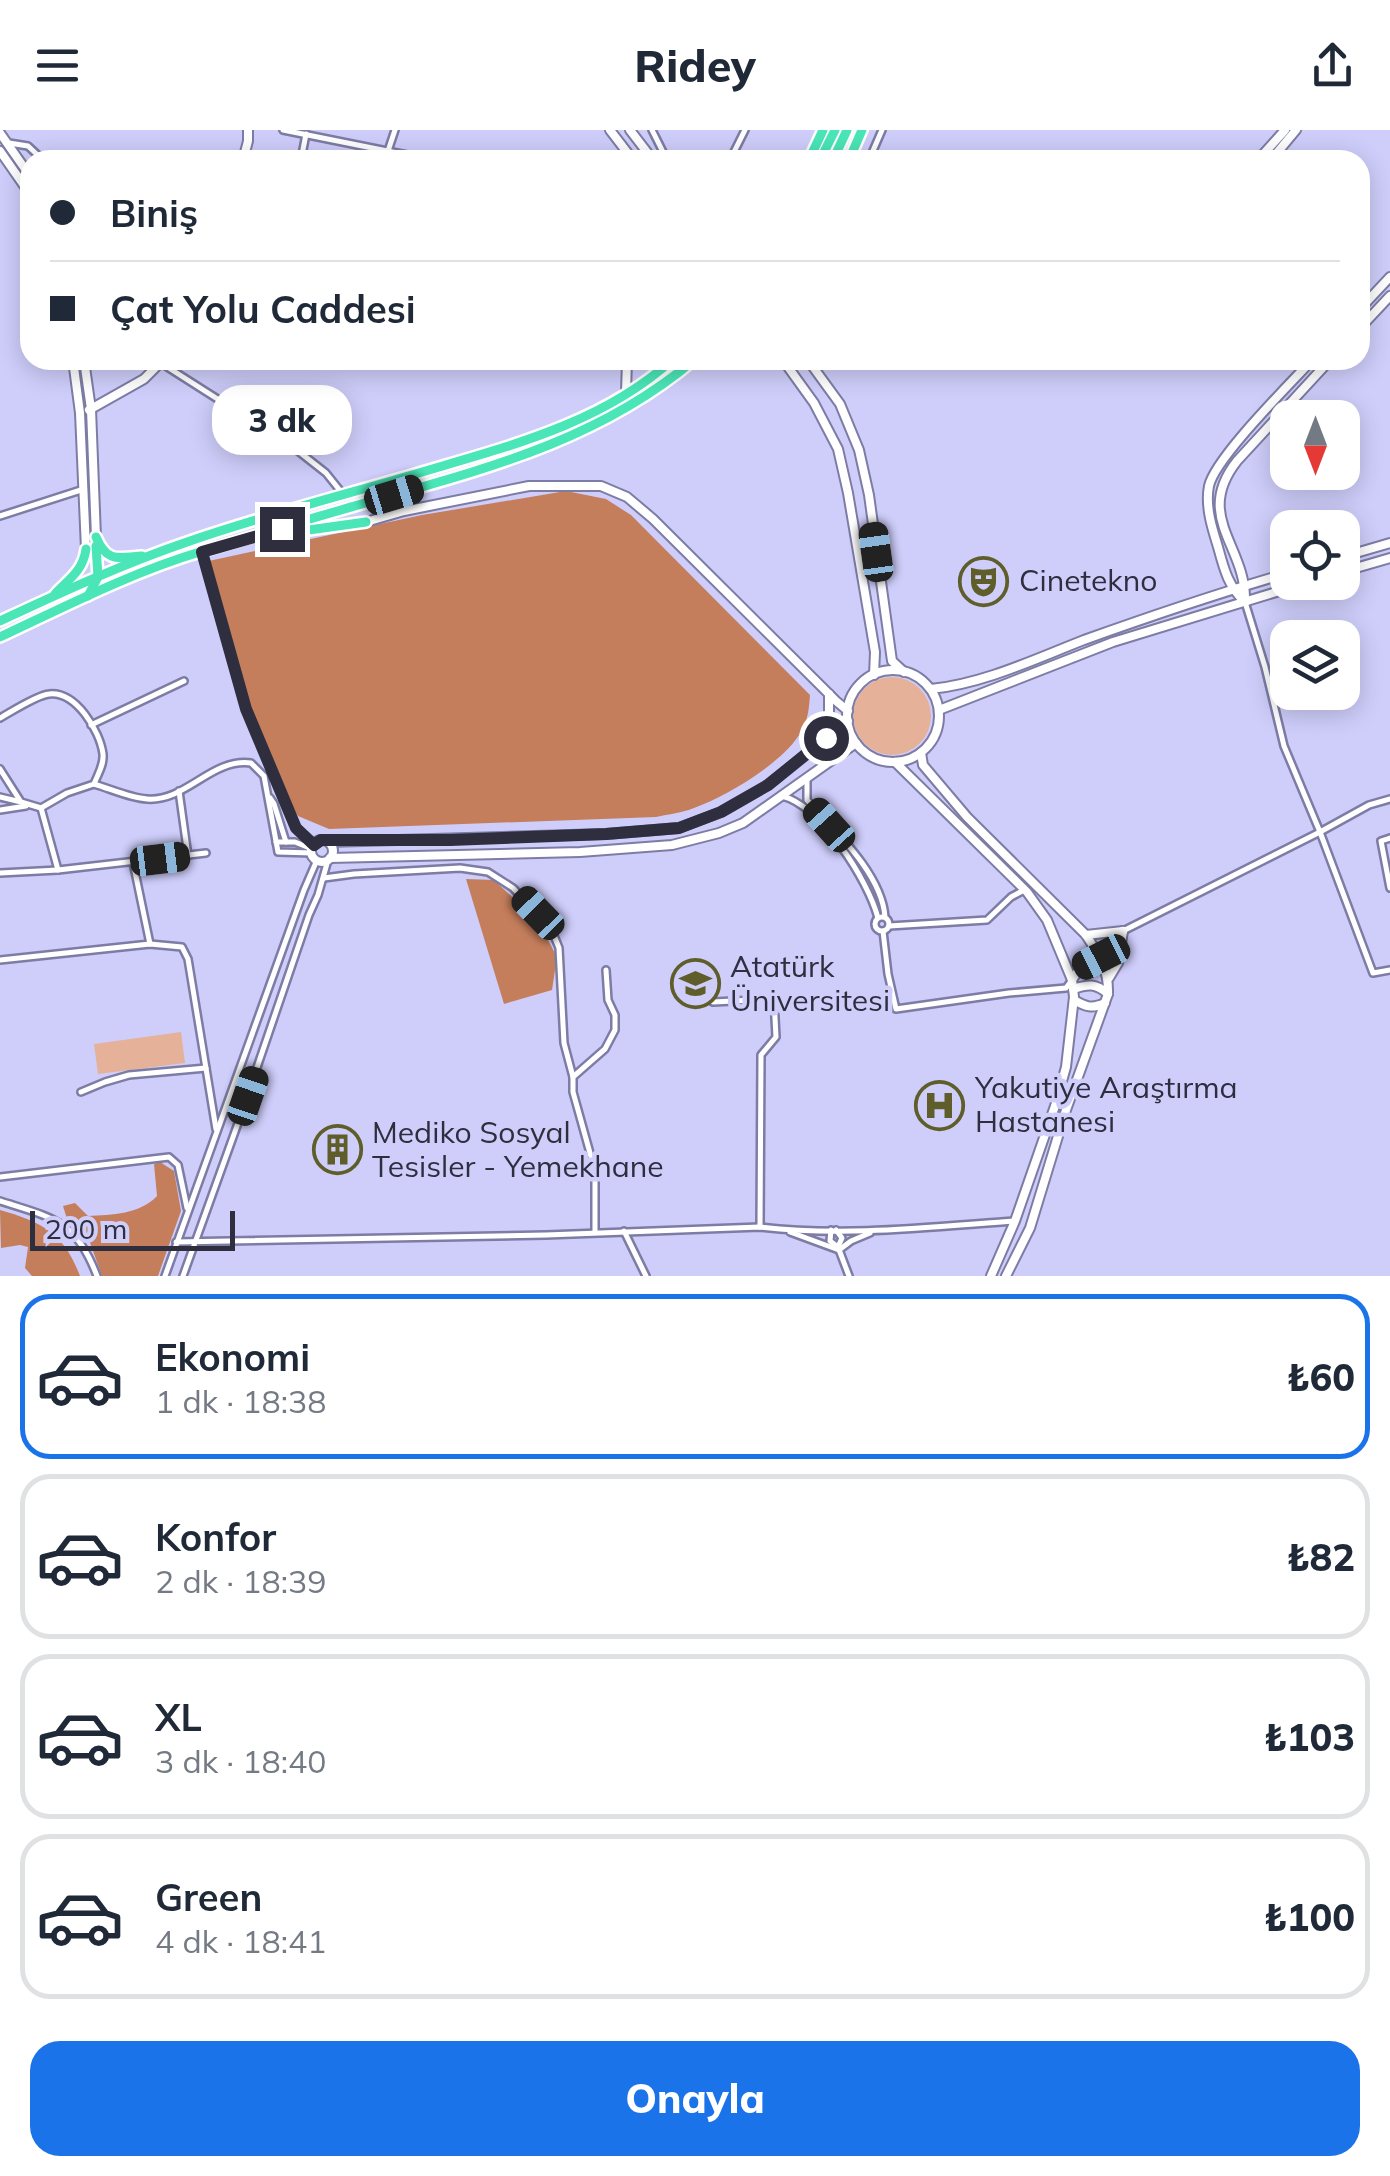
<!DOCTYPE html>
<html lang="tr">
<head>
<meta charset="utf-8">
<style>
  body { margin:0; font-family:Mulish,sans-serif; background:#f2f2f3; color:#1f2937; height:100vh; display:flex; flex-direction:column; font-size:38px; white-space:nowrap }
  * { box-sizing:border-box; margin:0 }
  p { font-size:32px; color:#747a83 }
  .icon { flex:none; width:55px; height:55px; fill:none; stroke:currentColor; stroke-width:2; stroke-linecap:round; stroke-linejoin:round }
  .map { position:relative; height:1146px; overflow:hidden }
  .drawer { display:flex; flex-direction:column; background:#fff; flex:1 }
  .drawer>* { flex:none }
  .top-card { position:absolute; left:20px; top:20px; width:1350px; height:220px; border-radius:30px; box-shadow:0 5px 25px #0003; display:grid; align-content:center; height:220px; padding:0 30px; background:#fff }
  .needle { width:65px; rotate:180deg }
  .fabs { position:absolute; left:1270px; top:270px; display:grid; gap:20px }
  .fabs a { display:grid; place-items:center; width:90px; height:90px; border-radius:20px; background:#fff; box-shadow:0 5px 25px #0003; font-size:50px }
  .scale { position:absolute; left:30px; bottom:25px; width:205px; box-sizing:border-box; padding-left:10px; border:5px solid #2e2e3f; border-top:0; font-size:28px; line-height:35px; white-space:nowrap; color:#2e2e3f; -webkit-text-stroke:8px #cfcefb; paint-order:stroke }
  .end { position:absolute; width:45px; height:45px; margin:-22px; border:12px solid #2e2e3f; background:#fff; box-shadow:0 0 0 5px #fff }
  .from { border-radius:50% }
  .bubble { position:absolute; height:70px; border-radius:30px; background:#fff; box-shadow:0 5px 25px #0003; font-size:32px; font-weight:800; line-height:70px; text-align:center }
  .car { position:absolute; width:30px; height:60px; margin:-30px -15px; border-radius:12px; box-shadow:0 0 8px 2px #0007; background:linear-gradient(#222 24%,#8ab4d8 0 40%,#222 0 76%,#8ab4d8 0 86%,#222 0) }
  .top-card b { display:flex; align-items:center; gap:35px; height:95px; font-size:38px }
  .top-card b+b { border-top:2px solid #e0e1e3 }
  .top-card i { width:25px; height:25px; background:#1f2937 }
  ul { padding:18px 0 0; list-style:none }
  li { display:flex; align-items:center; gap:30px; height:165px; margin:0 20px 15px; padding:0 10px; border:5px solid #e0e1e3; border-radius:30px }
  li div { flex:1 }
  li b { display:block; font-size:38px }
  li em { font-style:normal; font-weight:800 }
  li.selected { border-color:#1a73e8 }
  li>.icon { width:90px; height:90px; stroke-width:1.5 }
  .cta { display:flex; gap:20px; margin-top:auto; padding:20px 30px }
  .cta a { flex:1; height:115px; border-radius:30px; background:#1a73e8; color:#fff; font-size:40px; font-weight:800; line-height:115px; text-align:center }
  header { display:flex; justify-content:space-between; align-items:center; height:130px; padding:0 30px; background:#fff; font-size:45px; font-weight:800 }
  .map>svg:first-child { display:block }
</style>
</head>
<body>
<header><svg class="icon" aria-label="menu" viewBox="0 0 24 24"><path d="M4 6h16M4 12h16M4 18h16"/></svg>Ridey<svg class="icon" aria-label="share" viewBox="0 0 24 24"><path d="M12 15V3M7 8l5-5 5 5M5 13v7h14v-7"/></svg></header>
<div class="map">
<svg width="1390" height="1146" viewBox="0 0 1390 1146">
  <rect width="100%" height="100%" fill="#cfcefb"/>
  <g fill="#e5b199">
    <circle cx="892" cy="586" r="39"/>
    <path d="M181 902 185 933 98 944 94 914Z"/>
  </g>
  <g fill="#c57e5c">
    <path d="M566 361 606 369 631 385 810 565C809 579 808 590 801 602 783 633 727 666 694 678 682 683 669 684 656 687L329 699 298 686 289 673 239 547 204 432 422 385Z"/>
    <path d="M466 749 494 750 538 791 557 827 552 860 504 874Z"/>
    <path d="M160 1032 174 1041 181 1081 158 1146H102L88 1107 67 1089 63 1076 75 1073 88 1086C112 1085 140 1084 157 1066L154 1034Z"/>
    <path d="M0 1080C42 1092 64 1103 80 1146H32L25 1138 28 1117 20 1115 1 1118Z"/>
  </g>
  <g fill="none" stroke-linecap="round" stroke-linejoin="round">
    <defs>
      <g id="minor">
        <path d="M283 0 432 30"/>
        <path d="M652 0 667 30"/>
        <path d="M9 13 28 16 43 30"/>
        <path d="M301 30 306 4"/>
        <path d="M387 30 388 21 395 0"/>
        <path d="M730 30 745 0"/>
        <path d="M869 30 882 0"/>
        <path d="M509 231 512 230"/>
        <path d="M161 233 293 317 326 343 342 363"/>
        <path d="M0 386 84 359"/>
        <path d="M202 422 246 579 296 698 314 715"/>
        <path d="M1245 472 1265 537 1284 616 1320 702 1373 843 1390 840"/>
        <path d="M0 588C11 582 37 565 49 564 76 561 100 601 103 624 104 635 98 644 94 654L67 663 41 678 21 672 0 639"/>
        <path d="M91 595 184 551"/>
        <path d="M807 649V670C835 701 882 744 885 787"/>
        <path d="M94 654C111 659 130 668 147 669 186 672 211 628 251 633L264 646 278 722 312 723"/>
        <path d="M179 661 188 726"/>
        <path d="M782 666C821 676 868 750 878 788"/>
        <path d="M0 667 21 672"/>
        <path d="M270 668 274 674 286 712"/>
        <path d="M41 678 58 740"/>
        <path d="M0 680 26 676"/>
        <path d="M1390 708 1381 711 1390 758"/>
        <path d="M276 712H295L312 719"/>
        <path d="M133 732 150 814"/>
        <path d="M0 743 58 740 206 723"/>
        <path d="M324 748 354 744 460 738 488 742 513 758 537 783 553 803 559 818 564 913 573 947"/>
        <circle cx="882" cy="794" r="7"/>
        <path d="M889 796 987 790 1011 767 1024 760"/>
        <path d="M883 801 888 844 896 879 1009 863 1066 858 1072 850"/>
        <path d="M1123 801 1320 702 1369 675 1390 669"/>
        <path d="M0 830 150 814 182 817 188 829 216 999"/>
        <path d="M705 859 707 868 713 872 774 869 776 907 761 925 760 1097"/>
        <path d="M81 962 105 952 129 945 206 938"/>
        <path d="M0 1047 169 1027 178 1035 187 1078"/>
        <path d="M0 1071C53 1088 76 1090 97 1146"/>
        <path d="M831 1100 830 1111 838 1117 849 1146"/>
        <path d="M836 1100 842 1108 838 1117"/>
        <path d="M624 1101 646 1146"/>
        <path d="M595 1102V1041L573 962V947L605 919 615 900V885L608 870 606 840"/>
        <path d="M790 1102 839 1120 851 1111 870 1103"/>
        <path d="M176 1112 546 1105 760 1097C844 1107 931 1097 1015 1091"/>
        <path d="M165 1146 304 760 317 730"/>
        <path d="M183 1146 237 996 309 785 318 765 328 730"/>
      </g>
      <g id="tertiary">
        <path d="M0 3 30 46"/>
        <path d="M0 21 30 64"/>
        <path d="M243 30 248 11V0"/>
        <path d="M1258 30 1285 0"/>
        <path d="M1271 30 1296 0"/>
        <path d="M1360 179 1390 147"/>
        <path d="M1360 198 1390 166"/>
        <path d="M73 230 80 283 86 419"/>
        <path d="M84 230 91 279 96 407"/>
        <path d="M626 263 627 230"/>
        <path d="M89 280 144 249 163 230"/>
        <path d="M366 392 404 381 529 356H601L627 367 653 389 836 571 848 581"/>
        <path d="M1245 472C1228 456 1224 439 1218 417 1212 398 1205 376 1209 356 1215 328 1290 254 1312 230"/>
        <path d="M1245 472C1247 416 1193 387 1237 331L1330 230"/>
      </g>
      <g id="secondary">
        <path d="M610 0 633 30"/>
        <path d="M630 0 653 30"/>
        <path d="M783 230 814 273 838 319 848 363 875 522 874 545"/>
        <path d="M808 230 840 274 859 320 869 365 892 531 904 542"/>
        <path d="M1342 427 1390 413"/>
        <path d="M1342 442 1390 428"/>
        <circle cx="893" cy="586" r="46"/>
        <path d="M931 559C983 554 1035 529 1084 510 1151 486 1219 463 1288 443"/>
        <path d="M939 580 1113 512 1309 452"/>
        <path d="M820 613 829 590V564"/>
        <path d="M921 623 923 635 967 687 1086 805C1099 825 1109 840 1108 864L1066 980 1030 1098 1006 1146"/>
        <path d="M895 632 1027 762 1047 790 1072 850 1074 867 1066 937 1055 976 1015 1091 991 1146"/>
        <circle cx="322" cy="721" r="11"/>
        <path d="M328 712 606 704 679 698 721 682 768 655 848 591"/>
        <path d="M330 728 580 722 672 715 719 703 743 693 856 613"/>
        <path d="M1086 805 1123 801"/>
        <path d="M1109 848 1118 833 1123 801"/>
        <path d="M1072 850 1080 838 1101 827 1123 801"/>
        <path d="M1073 859C1088 854 1096 853 1108 864"/>
        <path d="M1074 870C1086 877 1092 879 1105 873"/>
      </g>
      <g id="trunk">
        <path d="M809 30 823 0"/>
        <path d="M820 30 835 0"/>
        <path d="M833 30 847 0"/>
        <path d="M849 30 862 0"/>
        <path d="M280 404 366 392"/>
        <path d="M96 407C107 433 118 428 142 426"/>
        <path d="M55 464C69 449 83 441 86 419"/>
        <path d="M88 466 98 447 96 416"/>
        <path d="M0 491C62 462 125 433 190 411 271 383 356 362 439 337 521 313 607 289 672 230"/>
        <path d="M0 507C66 476 132 442 203 421 249 408 295 393 341 380 467 343 591 317 694 230"/>
      </g>
    </defs>
    <use href="#minor" stroke="#7d7ca5" stroke-width="10"/>
    <use href="#tertiary" stroke="#7d7ca5" stroke-width="12"/>
    <use href="#secondary" stroke="#7d7ca5" stroke-width="12"/>
    <use href="#trunk" stroke="#fff" stroke-width="14"/>
    <use href="#minor" stroke="#fff" stroke-width="5"/>
    <use href="#tertiary" stroke="#fff" stroke-width="8"/>
    <use href="#secondary" stroke="#fff" stroke-width="8"/>
    <use href="#trunk" stroke="#4ae6b8" stroke-width="9"/>
  </g>
  <g fill="none" stroke-linecap="round" stroke-linejoin="round">
    <path stroke="#2e2e3f" stroke-width="12" d="M282 399 202 422 246 579 296 698 314 715 321 710H450L606 704 679 698 721 682 768 655 826 608"/>
  </g>
  <defs>
    <symbol id="theatre-ring" viewBox="-11 -11 22 22"><circle r="9.5" fill="#cfcefb" stroke="#5f5d29" stroke-width="1.5"/><path d="M-5-5.5Q0-4 5-5.5V0Q5 5 0 6Q-5 5-5 0ZM-3.3-2.5H-1v1.5H-3.3ZM1-2.5H3.3v1.5H1ZM-2.8 1Q0 5.5 2.8 1Z" fill="#5f5d29"/></symbol>
    <symbol id="university-ring" viewBox="-11 -11 22 22"><circle r="9.5" fill="#cfcefb" stroke="#5f5d29" stroke-width="1.5"/><path d="M0-5L7-2L0 1L-7-2ZM-4 1L0 2.5L4 1V4Q0 6-4 4Z" fill="#5f5d29"/></symbol>
    <symbol id="hospital-ring" viewBox="-11 -11 22 22"><circle r="9.5" fill="#cfcefb" stroke="#5f5d29" stroke-width="1.5"/><path d="M-5-5h3v3.5h4V-5h3V5h-3V1.5h-4V5h-3Z" fill="#5f5d29"/></symbol>
    <symbol id="building-ring" viewBox="-11 -11 22 22"><circle r="9.5" fill="#cfcefb" stroke="#5f5d29" stroke-width="1.5"/><path d="M-4-6H4V6H1V3H-1V6H-4ZM-2.5-4.3h1.7v1.8h-1.7ZM.8-4.3h1.7v1.8H.8ZM-2.5-1h1.7V.8h-1.7ZM.8-1h1.7V.8H.8Z" fill="#5f5d29"/></symbol>
  </defs>
  <g fill-rule="evenodd">
    <use href="#theatre-ring" x="956" y="424" width="55" height="55"/>
    <use href="#university-ring" x="668" y="826" width="55" height="55"/>
    <use href="#hospital-ring" x="912" y="948" width="55" height="55"/>
    <use href="#building-ring" x="310" y="992" width="55" height="55"/>
  </g>
  <g text-anchor="middle" stroke-width="9" stroke-linejoin="round" paint-order="stroke">
    <g font-size="30" fill="#2e2e3f" stroke="#cfcefb" text-anchor="start">
      <text x="1019" y="461">Cinetekno</text>
      <text x="730" y="847">Atatürk<tspan x="730" dy="34">Üniversitesi</tspan></text>
      <text x="975" y="968">Yakutiye Araştırma<tspan x="975" dy="34">Hastanesi</tspan></text>
      <text x="372" y="1013">Mediko Sosyal<tspan x="372" dy="34">Tesisler - Yemekhane</tspan></text>
    </g>
  </g>
</svg>
<div class="fabs">
<a><svg class="needle" viewBox="-14 -14 28 28"><path d="M0-13l5 13h-10z" fill="#e53935"/><path d="M0 13l5-13h-10z" fill="#747a83"/></svg></a>
<a><svg class="icon" aria-label="locate" viewBox="0 0 24 24"><circle cx="12" cy="12" r="6"/><path d="M12 2v4M12 18v4M2 12h4M18 12h4"/></svg></a>
<a><svg class="icon" aria-label="layers" viewBox="0 0 24 24"><path d="M12 4l9 5-9 5-9-5zM3 14l9 5 9-5"/></svg></a>
</div>
<div class="scale">200 m</div>
<i class="end from" style="left:826px;top:608px"></i>
<i class="end" style="left:282px;top:399px"></i>
<div class="bubble" style="left:212px;top:255px;width:140px">3 dk</div>
<i class="car" style="left:394px;top:365px;rotate:73deg"></i>
<i class="car" style="left:876px;top:422px;rotate:352deg"></i>
<i class="car" style="left:829px;top:695px;rotate:318deg"></i>
<i class="car" style="left:160px;top:729px;rotate:83deg"></i>
<i class="car" style="left:538px;top:783px;rotate:316deg"></i>
<i class="car" style="left:1101px;top:827px;rotate:243deg"></i>
<i class="car" style="left:248px;top:966px;rotate:19deg"></i>
<div class="top-card">
<b><i class="from"></i>Biniş</b>
<b><i></i>Çat Yolu Caddesi</b>
</div>
</div>
<section class="drawer">
<ul>
<li class="selected"><svg class="icon" aria-label="car" viewBox="0 0 24 24"><path d="M5 17H2v-5l4-1 3-4h7l3 4 3 1v5h-3M9 17h6M6 11h13"/><circle cx="7" cy="17" r="2"/><circle cx="17" cy="17" r="2"/></svg><div><b>Ekonomi</b><p>1 dk · 18:38</p></div><em>₺60</em></li>
<li><svg class="icon" aria-label="car" viewBox="0 0 24 24"><path d="M5 17H2v-5l4-1 3-4h7l3 4 3 1v5h-3M9 17h6M6 11h13"/><circle cx="7" cy="17" r="2"/><circle cx="17" cy="17" r="2"/></svg><div><b>Konfor</b><p>2 dk · 18:39</p></div><em>₺82</em></li>
<li><svg class="icon" aria-label="car" viewBox="0 0 24 24"><path d="M5 17H2v-5l4-1 3-4h7l3 4 3 1v5h-3M9 17h6M6 11h13"/><circle cx="7" cy="17" r="2"/><circle cx="17" cy="17" r="2"/></svg><div><b>XL</b><p>3 dk · 18:40</p></div><em>₺103</em></li>
<li><svg class="icon" aria-label="car" viewBox="0 0 24 24"><path d="M5 17H2v-5l4-1 3-4h7l3 4 3 1v5h-3M9 17h6M6 11h13"/><circle cx="7" cy="17" r="2"/><circle cx="17" cy="17" r="2"/></svg><div><b>Green</b><p>4 dk · 18:41</p></div><em>₺100</em></li>
</ul>
<div class="cta"><a>Onayla</a></div>
</section>
</body>
</html>
